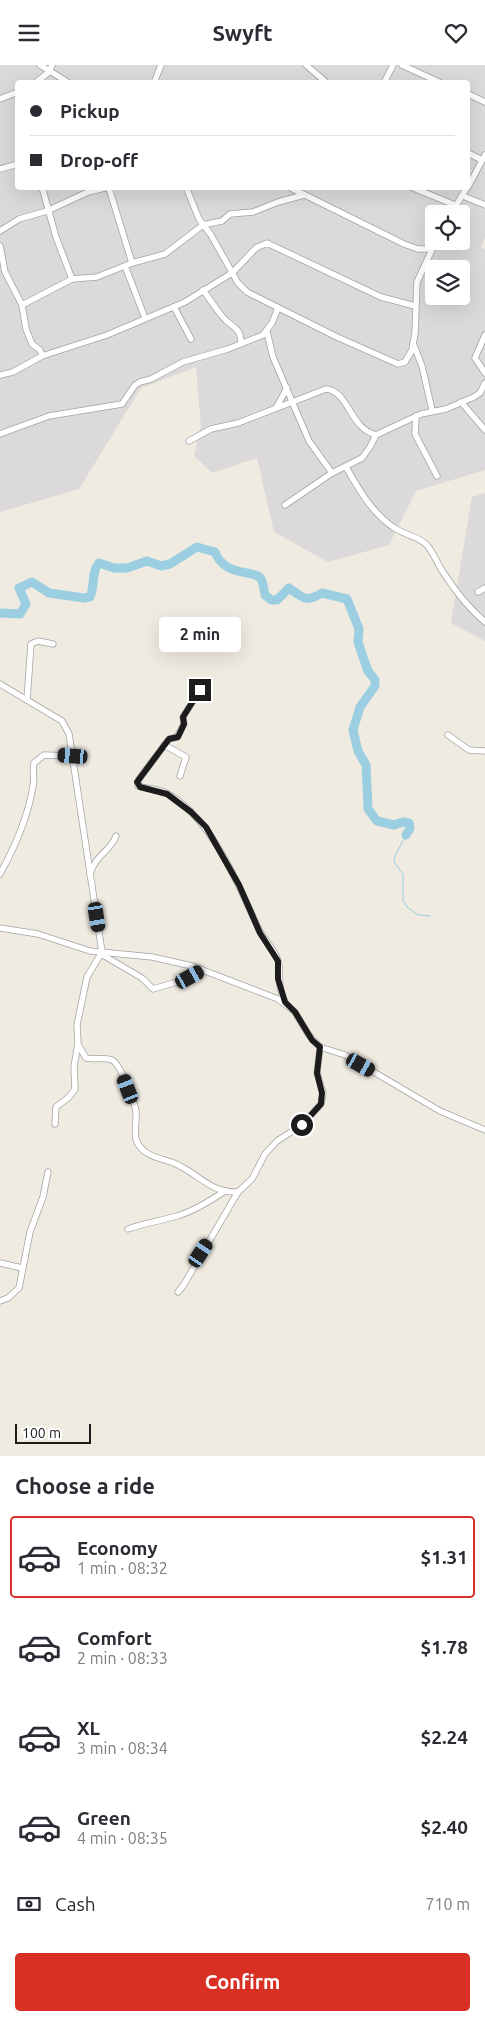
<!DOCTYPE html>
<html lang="en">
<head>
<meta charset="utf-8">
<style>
  body { margin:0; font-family:Ubuntu,sans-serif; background:#f7f7f7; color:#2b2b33; height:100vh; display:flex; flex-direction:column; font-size:19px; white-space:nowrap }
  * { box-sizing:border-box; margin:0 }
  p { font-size:16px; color:#7c7c81 }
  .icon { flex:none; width:28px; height:28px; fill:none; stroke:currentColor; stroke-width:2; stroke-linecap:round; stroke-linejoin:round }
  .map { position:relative; height:1391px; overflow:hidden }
  .sheet { display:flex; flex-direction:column; background:#fff; flex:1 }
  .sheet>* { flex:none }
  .banner { position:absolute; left:15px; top:15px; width:455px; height:110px; border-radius:5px; box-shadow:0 5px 20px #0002; display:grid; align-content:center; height:110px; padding:0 15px; background:#fff }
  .controls { position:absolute; left:425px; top:140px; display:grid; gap:10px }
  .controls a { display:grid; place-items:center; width:45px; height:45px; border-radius:5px; background:#fff; box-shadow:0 5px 20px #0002; font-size:25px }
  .scale { position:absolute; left:15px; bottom:12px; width:76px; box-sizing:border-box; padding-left:5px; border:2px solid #1c1c1c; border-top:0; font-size:14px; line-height:18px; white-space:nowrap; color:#1c1c1c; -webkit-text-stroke:4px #fff; paint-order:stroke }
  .end { position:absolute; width:22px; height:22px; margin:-11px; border:6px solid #1c1c1c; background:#fff; box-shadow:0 0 0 2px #fff }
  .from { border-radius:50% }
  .bubble { position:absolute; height:35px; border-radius:5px; background:#fff; box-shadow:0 5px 20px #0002; font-size:16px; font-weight:700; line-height:35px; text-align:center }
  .car { position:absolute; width:15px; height:30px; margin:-15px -8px; border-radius:6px; box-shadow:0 0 4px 1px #0007; background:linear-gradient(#222 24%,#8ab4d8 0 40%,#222 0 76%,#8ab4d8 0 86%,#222 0) }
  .banner b { display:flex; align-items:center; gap:18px; height:48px; font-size:19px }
  .banner b+b { border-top:1px solid #e1e1e2 }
  .banner i { width:12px; height:12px; background:#2b2b33 }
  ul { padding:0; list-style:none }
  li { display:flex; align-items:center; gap:15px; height:82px; margin:0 10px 8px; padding:0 5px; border:2px solid transparent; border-radius:5px }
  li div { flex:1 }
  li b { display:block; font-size:19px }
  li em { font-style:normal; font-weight:700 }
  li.active { border-color:#d93025 }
  li>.icon { width:45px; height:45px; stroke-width:1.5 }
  h2 { padding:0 15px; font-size:22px; line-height:60px }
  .pay { display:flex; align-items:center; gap:12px; height:55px; padding:0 15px; font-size:19px }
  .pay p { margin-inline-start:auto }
  .cta { display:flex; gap:10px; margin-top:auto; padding:10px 15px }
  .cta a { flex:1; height:58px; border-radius:5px; background:#d93025; color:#fff; font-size:20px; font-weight:700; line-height:58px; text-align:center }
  header { display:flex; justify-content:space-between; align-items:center; height:65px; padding:0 15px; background:#fff; font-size:22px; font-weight:700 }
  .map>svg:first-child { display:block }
</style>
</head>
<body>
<header><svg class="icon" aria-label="menu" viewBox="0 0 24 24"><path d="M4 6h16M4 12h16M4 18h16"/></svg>Swyft<svg class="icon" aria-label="heart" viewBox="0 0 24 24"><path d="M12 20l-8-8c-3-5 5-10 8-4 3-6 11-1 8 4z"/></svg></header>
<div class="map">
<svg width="485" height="1391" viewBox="0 0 485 1391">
  <rect width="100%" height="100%" fill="#efebe1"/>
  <g fill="#dbd9d9" fill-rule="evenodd">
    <path d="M0 0H485V173L481 182 485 185V405L416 426 389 480 328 497 274 467 257 393 212 408 194 391 201 361 196 302 141 323 79 424 0 447ZM18 18H468V122H18ZM434 149H461V176H434ZM434 204H461V231H434Z"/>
    <path d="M485 428V576L451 558 472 432Z"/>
  </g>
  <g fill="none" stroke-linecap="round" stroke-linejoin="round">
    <path stroke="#9ccee1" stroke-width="1" d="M406 770 395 791 394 797 403 809V835L408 843 418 850 430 851"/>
    <path stroke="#9ccee1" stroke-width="9" d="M0 548 20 549 26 539 19 523 32 517 49 528 84 533 90 532C95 521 91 507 99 498L114 503H127L147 496 161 501 170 499 197 482 215 487C225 513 255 504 261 514 264 519 264 526 265 530L271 535H277L289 523C303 533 306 538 322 528L347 534 359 564 358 577 362 589 368 606 375 615V621L360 642 353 665 358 686 366 700 368 744 377 756 394 760 403 757 409 758 410 763 406 770"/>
    <defs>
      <g id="street">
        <path d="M40 0 69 18"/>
        <path d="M306 0 327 18"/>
        <path d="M402 0 441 18"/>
        <path d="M35 18 49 7 52 0"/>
        <path d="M154 18 161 0"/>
        <path d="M384 18 393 0"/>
        <path d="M468 29 485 37"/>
        <path d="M0 34 18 27"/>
        <path d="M468 88 482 95"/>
        <path d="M0 104 18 99"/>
        <path d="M42 122 56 172 72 214"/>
        <path d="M186 122 199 154 211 170 238 218 247 227 337 272 398 299 405 297 412 285 415 268 417 217 436 176"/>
        <path d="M289 122 404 179 418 184H432"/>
        <path d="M411 122 455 140"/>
        <path d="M468 122 485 90"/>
        <path d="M109 123 132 198 165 189 203 160 222 156 230 149 253 147 278 137 304 130"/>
        <path d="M463 131 485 140"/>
        <path d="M451 149 467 122"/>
        <path d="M0 166 19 154 47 146 88 127 109 122"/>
        <path d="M0 181 5 207 22 240 26 264 32 279 40 285 42 291"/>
        <path d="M125 201 145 253"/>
        <path d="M203 225C209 233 215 243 222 251 230 262 241 261 241 278"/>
        <path d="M22 240 72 214 97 212 132 198"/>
        <path d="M174 242 191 274"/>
        <path d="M267 267 273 292 309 376 332 408"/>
        <path d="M485 270 475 293 485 308"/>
        <path d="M413 278 422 301 432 345"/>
        <path d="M0 310 13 307 42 291 107 270 185 237 232 208 256 183 267 178 381 232 415 241"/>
        <path d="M461 337 485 365"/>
        <path d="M276 343 287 323"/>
        <path d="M416 351 415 369 437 411"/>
        <path d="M0 369 49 351 122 339 135 320 140 317 151 314 183 297 228 284 263 270 272 258 278 243"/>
        <path d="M189 376 211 364 238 358 326 324C349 326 349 363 376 370L421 349 446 344 474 332 480 328 485 318"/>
        <path d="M346 402C358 423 372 448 393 462 404 470 418 471 427 480 435 490 438 501 445 510 456 527 470 544 485 557"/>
        <path d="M285 440 332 408 362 393 370 382 376 370"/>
        <path d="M478 527 485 523"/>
        <path d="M0 619 62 656 69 669 102 887 87 912 77 960 78 978 74 1002 75 1024 69 1032 56 1042 55 1059"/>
        <path d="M200 625 183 652 184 659 177 672 169 674 139 714 138 721C146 724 156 723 164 727 209 748 239 820 258 863 263 874 275 884 278 896 282 911 276 919 285 937"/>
        <path d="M27 635 31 579 38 576 53 579"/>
        <path d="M448 670 469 685 485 686"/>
        <path d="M164 680 186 692 180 711"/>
        <path d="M0 809C15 782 28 752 33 721 35 713 32 705 34 698L44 690 73 691"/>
        <path d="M90 809C96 789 111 786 116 771"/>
        <path d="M0 863 38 869 90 886 152 892 192 901 278 934 295 947 308 969 320 982 345 990 440 1046 485 1065"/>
        <path d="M101 889 142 913 153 924 184 915 203 905"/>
        <path d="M79 981 86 993C94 995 104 992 112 995 120 998 135 1038 136 1047 137 1055 133 1070 137 1077 145 1094 166 1093 180 1101 200 1111 212 1128 238 1127"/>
        <path d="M128 1164C145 1158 160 1156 177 1151 194 1146 210 1136 225 1126"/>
        <path d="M0 1198 22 1203"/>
        <path d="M178 1227 183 1221 238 1127 252 1114 265 1089 277 1076 302 1060 321 1039 323 1028 317 1008 320 982"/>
        <path d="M0 1236 8 1233 19 1223 30 1167 43 1132 48 1107"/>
      </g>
    </defs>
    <use href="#street" stroke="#a3a3a3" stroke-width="7"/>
    <use href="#street" stroke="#fff" stroke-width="5.5"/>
  </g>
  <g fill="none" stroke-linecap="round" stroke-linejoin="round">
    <path stroke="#1c1c1c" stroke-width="6" d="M200 625 183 652 184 659 178 672 169 674 137 717 140 722 167 729 191 747 206 762 239 820 260 868 278 896V914L285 937 295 947 312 975 320 982 317 1008 322 1028 321 1039 302 1060"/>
  </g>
</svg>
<div class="controls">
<a><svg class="icon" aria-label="locate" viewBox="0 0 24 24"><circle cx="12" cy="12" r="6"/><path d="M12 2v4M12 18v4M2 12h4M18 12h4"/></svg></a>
<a><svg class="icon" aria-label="layers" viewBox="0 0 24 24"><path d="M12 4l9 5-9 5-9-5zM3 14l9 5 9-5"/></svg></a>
</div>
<div class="scale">100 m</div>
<i class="end from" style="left:302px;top:1060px"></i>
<i class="end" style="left:200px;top:625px"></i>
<div class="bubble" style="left:159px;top:552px;width:82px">2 min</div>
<i class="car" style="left:73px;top:691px;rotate:274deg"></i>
<i class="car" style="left:97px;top:852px;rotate:171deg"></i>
<i class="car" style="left:190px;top:912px;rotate:61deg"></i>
<i class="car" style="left:361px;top:1000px;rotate:119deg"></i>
<i class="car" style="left:128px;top:1024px;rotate:339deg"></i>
<i class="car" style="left:201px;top:1188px;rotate:33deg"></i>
<div class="banner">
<b><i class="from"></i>Pickup</b>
<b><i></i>Drop-off</b>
</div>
</div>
<section class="sheet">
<h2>Choose a ride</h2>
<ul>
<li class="active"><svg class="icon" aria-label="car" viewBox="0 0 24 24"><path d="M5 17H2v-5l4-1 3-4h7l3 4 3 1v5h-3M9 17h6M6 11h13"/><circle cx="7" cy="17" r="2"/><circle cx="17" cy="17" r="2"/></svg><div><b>Economy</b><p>1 min · 08:32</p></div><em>$1.31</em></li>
<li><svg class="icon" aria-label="car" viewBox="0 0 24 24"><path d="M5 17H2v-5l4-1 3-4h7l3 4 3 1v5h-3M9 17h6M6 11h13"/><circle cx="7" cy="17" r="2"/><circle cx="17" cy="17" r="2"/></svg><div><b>Comfort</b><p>2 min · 08:33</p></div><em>$1.78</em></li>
<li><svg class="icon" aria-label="car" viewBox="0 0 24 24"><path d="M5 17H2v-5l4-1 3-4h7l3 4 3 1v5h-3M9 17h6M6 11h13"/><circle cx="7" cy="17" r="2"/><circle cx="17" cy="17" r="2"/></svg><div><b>XL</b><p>3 min · 08:34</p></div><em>$2.24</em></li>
<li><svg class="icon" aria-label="car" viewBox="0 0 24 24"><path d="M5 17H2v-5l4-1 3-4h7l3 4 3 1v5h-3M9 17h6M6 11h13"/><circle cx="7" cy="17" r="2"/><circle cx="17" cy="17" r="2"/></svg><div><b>Green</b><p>4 min · 08:35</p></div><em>$2.40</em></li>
</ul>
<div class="pay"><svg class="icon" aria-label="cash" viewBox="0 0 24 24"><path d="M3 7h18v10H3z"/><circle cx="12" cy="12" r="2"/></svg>Cash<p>710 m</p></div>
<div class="cta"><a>Confirm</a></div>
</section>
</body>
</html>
